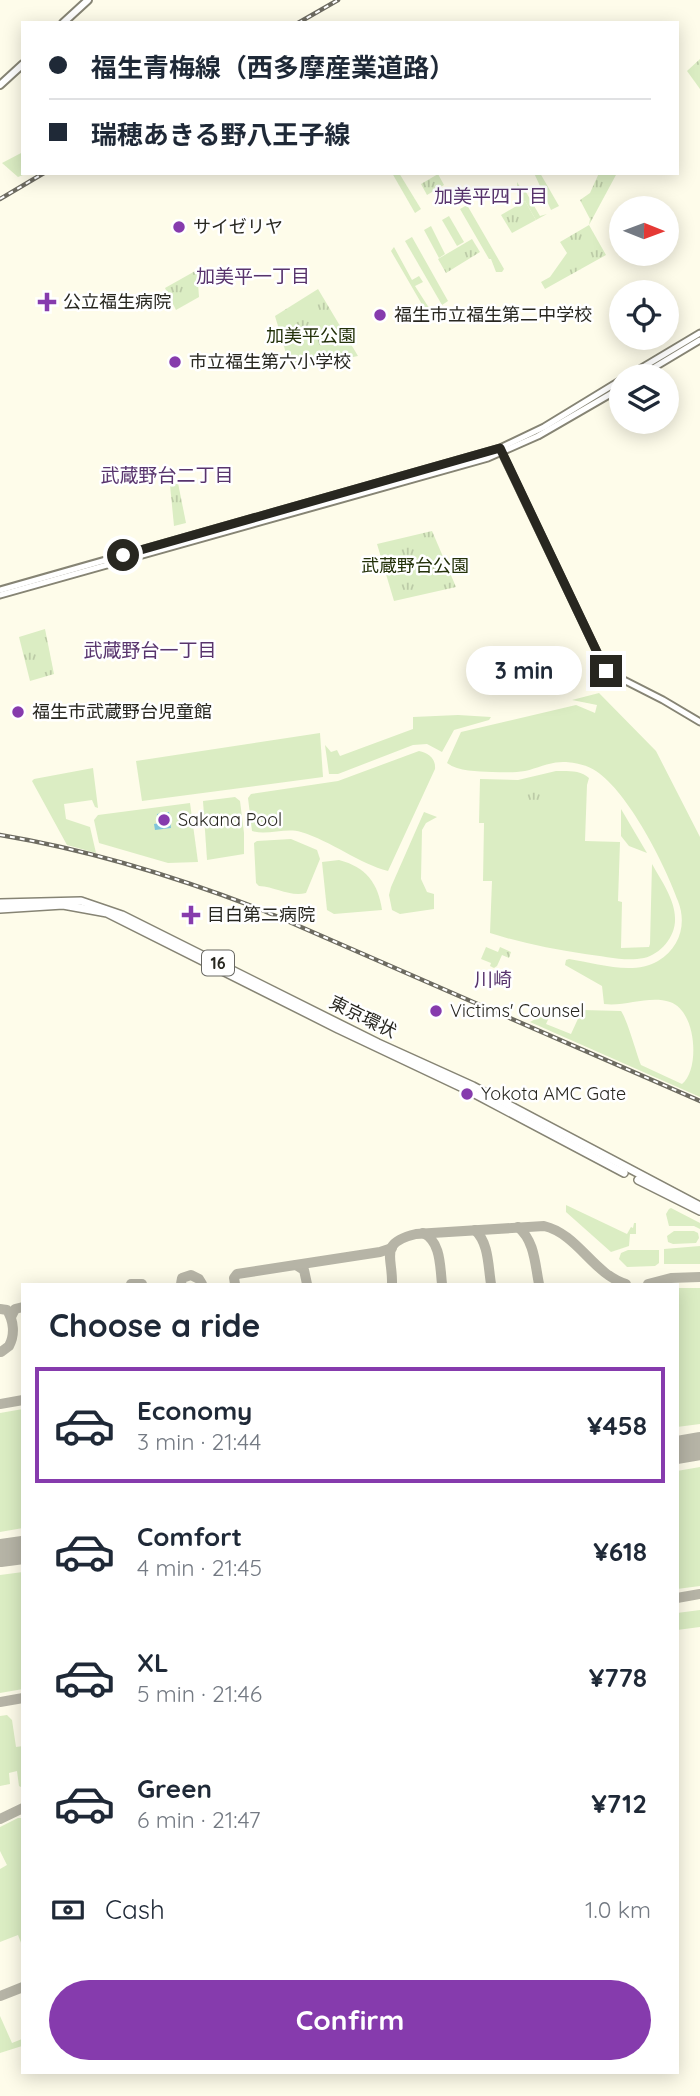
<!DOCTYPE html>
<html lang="en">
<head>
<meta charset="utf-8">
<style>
  body { margin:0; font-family:Quicksand,"Noto Sans JP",sans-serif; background:#f6f6f7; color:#1f2937; height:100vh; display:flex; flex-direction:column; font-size:26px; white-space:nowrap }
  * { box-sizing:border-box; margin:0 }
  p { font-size:23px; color:#747a83 }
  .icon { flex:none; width:38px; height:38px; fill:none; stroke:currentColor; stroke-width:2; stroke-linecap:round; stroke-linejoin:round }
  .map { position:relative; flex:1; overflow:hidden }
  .details { position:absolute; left:21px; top:1283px; width:658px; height:791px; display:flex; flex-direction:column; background:#fff; border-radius:0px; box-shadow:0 4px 18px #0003 }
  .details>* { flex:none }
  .guide { position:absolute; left:21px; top:21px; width:658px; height:154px; border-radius:0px; box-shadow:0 4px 18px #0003; display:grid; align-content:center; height:154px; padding:0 28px; background:#fff }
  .needle { width:46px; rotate:91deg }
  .tools { position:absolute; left:609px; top:196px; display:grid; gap:14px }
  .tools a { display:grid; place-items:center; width:70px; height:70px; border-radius:50%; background:#fff; box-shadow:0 4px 18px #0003; font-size:35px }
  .end { position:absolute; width:32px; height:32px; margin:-16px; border:9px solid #282720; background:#fff; box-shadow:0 0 0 4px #fff }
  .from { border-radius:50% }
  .bubble { position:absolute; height:49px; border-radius:24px; background:#fff; box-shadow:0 4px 18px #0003; font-size:23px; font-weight:800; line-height:49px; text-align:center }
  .guide b { display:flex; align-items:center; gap:24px; height:66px; font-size:26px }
  .guide b+b { border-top:2px solid #e0e1e3 }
  .guide i { width:18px; height:18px; background:#1f2937 }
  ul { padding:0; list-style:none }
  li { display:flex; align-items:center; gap:21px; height:116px; margin:0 14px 10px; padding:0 14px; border:4px solid transparent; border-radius:0px }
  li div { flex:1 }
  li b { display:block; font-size:26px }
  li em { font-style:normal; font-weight:800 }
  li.selected { border-color:#863bad }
  li>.icon { width:63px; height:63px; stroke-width:1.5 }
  h2 { padding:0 28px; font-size:32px; line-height:84px }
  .pay { display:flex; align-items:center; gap:18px; height:77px; padding:0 28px; font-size:26px }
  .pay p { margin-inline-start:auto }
  .action { display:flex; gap:14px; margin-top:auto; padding:14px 28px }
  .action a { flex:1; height:80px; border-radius:42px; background:#863bad; color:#fff; font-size:28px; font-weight:800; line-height:80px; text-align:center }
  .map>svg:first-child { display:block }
</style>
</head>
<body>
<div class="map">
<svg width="700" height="2096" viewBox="0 0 700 2096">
  <defs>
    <pattern id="park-tufts" width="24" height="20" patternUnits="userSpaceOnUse" patternTransform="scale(1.75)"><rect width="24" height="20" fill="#dbedc3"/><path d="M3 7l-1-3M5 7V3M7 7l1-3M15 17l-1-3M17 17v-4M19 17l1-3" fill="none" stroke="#bccba7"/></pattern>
  </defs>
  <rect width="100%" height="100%" fill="#fefcea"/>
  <g fill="#dbedc3">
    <path d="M392 173H399L421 209 415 213Z"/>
    <path d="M534 173H540L559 206 551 210Z"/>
    <path d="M517 182 520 187H523L540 216 547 214 536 220 525 201 518 205Z"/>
    <path d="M467 205 504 269 502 272H496L491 259H489L460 209Z"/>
    <path d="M449 216 464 242 457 246 442 220Z"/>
    <path d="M431 226 445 254 439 258 424 230Z"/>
    <path d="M412 237 448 301 442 305 405 241Z"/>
    <path d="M394 247 412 280 419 276 423 282 415 286 431 311 427 313 391 251Z"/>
    <path d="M599 693 656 751 700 837V1097L530 1022 541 1016 550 1007H554L546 1024 571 1034 582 1010 621 1011C627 1019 636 1052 641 1065L682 1084C700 1070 697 1011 670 1002 649 995 625 1007 604 1004L602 986 565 965 566 960 569 959C596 963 633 976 658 961 680 948 687 924 678 901 665 865 629 793 596 771 587 765 577 763 566 762 551 761 539 768 525 771 514 773 503 772 492 772 477 771 459 772 447 763L461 732 576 705 595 713 597 705 572 700Z"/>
    <path d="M458 715 491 717 489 720 454 730 442 752 427 744 413 745 338 774H329L325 745 331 752 337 750 340 756 413 729V717Z"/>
    <path d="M320 733 323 777 142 801 136 761Z"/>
    <path d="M419 751C429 753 436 759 435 769L388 871C360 864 331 841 301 832 286 827 267 836 252 831L248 798 251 794 338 781Z"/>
    <path d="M93 768 98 808 95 807 92 800 64 804 66 819 90 827 96 853 67 845 32 781 34 779Z"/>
    <path d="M556 771C567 771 581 770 589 778L587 785 585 841 620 842 618 901 622 902 621 948 649 947 650 944 652 864C661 880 675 900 675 918 676 936 661 954 644 958 625 962 604 956 585 954 552 949 521 943 490 933L492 881H483L484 823H479L480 779 518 780Z"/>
    <path d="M235 797 240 801 244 833V854L207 860 203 801Z"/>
    <path d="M190 803 198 862 168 863 99 843 94 820 98 815Z"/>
    <path d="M621 809 647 853 629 846 621 836Z"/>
    <path d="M424 812 437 817 426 823 422 830 421 879 427 892 434 894V909L400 914 392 910 389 895 391 887Z"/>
    <path d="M291 839 317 850 320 859 306 893C290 897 276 887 259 886L256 883 254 843 257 841Z"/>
    <path d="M339 860C366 867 378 883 382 910L334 914 327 910 322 862Z"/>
    <path d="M566 1205 627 1234 631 1227 633 1228 634 1223H636V1234H630L629 1246 611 1252 566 1212Z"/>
    <path d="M671 1208 700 1223V1229L694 1226H669L666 1214 669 1209Z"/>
    <path d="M674 1231H694L698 1233 699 1238 696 1243 673 1244 668 1242 667 1236Z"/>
    <path d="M700 1246V1264H664V1249Z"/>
    <path d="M628 1250H659V1263L655 1266 627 1267 619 1259 621 1253Z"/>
    <path d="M677 1288H700V1424L677 1427Z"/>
    <path d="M23 1409V1528L0 1532V1413Z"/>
    <path d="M700 1467V1586L677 1589V1471Z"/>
    <path d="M23 1572V1689L0 1693V1575Z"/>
    <path d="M700 1610V1627L677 1630V1613Z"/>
    <path d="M7 1715 12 1720 16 1747 23 1746V1788L19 1786 17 1771 9 1773 10 1784 0 1786V1716Z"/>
    <path d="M18 1818H23V1948L18 1935 0 1942V1869L7 1865 0 1851V1827Z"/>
    <path d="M0 2016 12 2043 22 2039V2046L0 2053Z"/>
  </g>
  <g fill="url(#park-tufts)">
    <path d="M700 59V89L687 71Z"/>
    <path d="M23 152V173H28L18 177 2 163Z"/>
    <path d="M599 173H617L589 225 606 255 545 289 541 282 550 277 567 253 560 242 589 225 590 219 580 200 590 193Z"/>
    <path d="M438 174 444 185 427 195 421 184Z"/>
    <path d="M525 201 536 220 512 233 501 215Z"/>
    <path d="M472 239 480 252 446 273 438 259Z"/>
    <path d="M197 270 199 297 176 310 165 288Z"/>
    <path d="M318 289 358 356 291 370 275 316Z"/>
    <path d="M178 483 186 523 174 526 170 485Z"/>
    <path d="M432 531 456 587 394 601 377 544Z"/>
    <path d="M45 629 54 674 30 681 19 637Z"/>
    <path d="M541 781 549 786 539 804 532 806 526 802 525 798 536 782Z"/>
    <path d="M486 947 498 952 500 947 511 952 509 958 502 955 497 966 494 968 490 966 491 963 481 959Z"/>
  </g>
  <path fill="#7fc5d9" d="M169 812 171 828 155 830 154 824 160 823 157 814Z"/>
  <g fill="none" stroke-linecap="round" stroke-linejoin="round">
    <g stroke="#b6b4a6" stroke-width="10">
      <path d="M518 1227C535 1241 535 1265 539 1284"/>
      <path d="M475 1230C489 1243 488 1266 491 1284"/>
      <path d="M423 1233C441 1241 440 1267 442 1284"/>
      <path d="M296 1265 304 1270 307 1284"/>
      <path d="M131 1284H142"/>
      <path d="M181 1284 182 1278 191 1275 199 1279 202 1284"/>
      <path d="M235 1284 234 1278 237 1274 380 1252 392 1248"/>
      <path d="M392 1284C393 1257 378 1243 416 1234L544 1226C578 1234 593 1274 626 1284"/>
      <path d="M648 1284 671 1278 700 1277"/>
      <path d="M0 1309 7 1310C14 1321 15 1335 9 1346L1 1352"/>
      <path d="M11 1317 15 1309 23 1307"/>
      <path d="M0 1404 23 1400"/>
      <path d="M677 1598 700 1594"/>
      <path d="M0 1702 23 1698"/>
      <path d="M0 1819 23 1808"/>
      <path d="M0 1996 23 1987"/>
    </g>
    <g stroke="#b6b4a6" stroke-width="28">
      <path d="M677 1450 700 1446"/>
      <path d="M0 1553 23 1550"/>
    </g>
    <defs>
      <g id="secondary">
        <path d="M628 376 700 333"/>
        <path d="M640 376 700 340"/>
        <path d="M501 451 606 671 663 700 700 722"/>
        <path d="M0 590 500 448 544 427 621 380"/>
        <path d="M0 595 488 458 538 436 621 388"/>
      </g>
      <g id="primary">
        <path d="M63 23 88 0"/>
        <path d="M0 85 23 64"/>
      </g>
      <g id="trunk">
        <path d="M0 903 81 901 122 915 378 1043 473 1086 700 1206"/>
        <path d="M0 909 63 905 107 913 338 1029 469 1091 624 1173"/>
        <path d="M638 1180 700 1211"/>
      </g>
    </defs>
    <use href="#secondary" stroke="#868474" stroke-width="9"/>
    <use href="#primary" stroke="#868474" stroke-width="10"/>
    <use href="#trunk" stroke="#868474" stroke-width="10"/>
    <use href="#secondary" stroke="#fff" stroke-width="5"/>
    <use href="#primary" stroke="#fff" stroke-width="6"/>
    <use href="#trunk" stroke="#fff" stroke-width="7"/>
    <defs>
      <g id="rail">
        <path d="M298 23 338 0"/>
        <path d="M0 199 44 173"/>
        <path d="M0 835C90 850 177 877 262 910L700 1101"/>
      </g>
    </defs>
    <use href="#rail" stroke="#6d6b61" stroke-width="4.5"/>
    <use href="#rail" stroke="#fff" stroke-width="2" stroke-dasharray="5" stroke-linecap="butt"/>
  </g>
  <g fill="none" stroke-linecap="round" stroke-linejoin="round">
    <path stroke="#282720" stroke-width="9" d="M123 555 500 448 606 671"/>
  </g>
  <g fill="#863bad" stroke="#fff" stroke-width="2.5">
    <circle cx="179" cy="227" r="7"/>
    <path d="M43.5 291.5h7v7h7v7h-7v7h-7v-7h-7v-7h7z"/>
    <circle cx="380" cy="315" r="7"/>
    <circle cx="175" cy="362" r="7"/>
    <circle cx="18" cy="712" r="7"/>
    <circle cx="164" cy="820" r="7"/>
    <path d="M187.5 904.5h7v7h7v7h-7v7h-7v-7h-7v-7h7z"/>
    <circle cx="436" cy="1011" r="7"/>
    <circle cx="467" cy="1094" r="7"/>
  </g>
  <g text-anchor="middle" stroke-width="5" stroke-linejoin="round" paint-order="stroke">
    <rect fill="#fff" stroke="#686863" stroke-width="2" x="202" y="950.5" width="32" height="25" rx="5"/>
    <g font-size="16" font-weight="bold" fill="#282720">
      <text x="218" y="969">16</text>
    </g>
    <g font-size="18" fill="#282720" stroke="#fff" text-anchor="start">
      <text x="193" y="233">サイゼリヤ</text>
      <text x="63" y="308">公立福生病院</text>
      <text x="394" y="321">福生市立福生第二中学校</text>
      <text x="189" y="368">市立福生第六小学校</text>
      <text x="32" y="718">福生市武蔵野台児童館</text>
      <text x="178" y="826">Sakana Pool</text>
      <text x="207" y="921">目白第二病院</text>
      <text x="450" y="1017">Victims' Counsel</text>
      <text x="481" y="1100">Yokota AMC Gate</text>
    </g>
    <g font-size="18" fill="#233109" stroke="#fff">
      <text x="311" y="342">加美平公園</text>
      <text x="415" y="572">武蔵野台公園</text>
    </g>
    <g font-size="18" fill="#282720" stroke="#fff">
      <text transform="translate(363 1017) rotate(26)" y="6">東京環状</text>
    </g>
    <g font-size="19" fill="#58346d" stroke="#fff">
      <text x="491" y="203">加美平四丁目</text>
      <text x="253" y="283">加美平一丁目</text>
      <text x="167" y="482">武蔵野台二丁目</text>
      <text x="150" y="657">武蔵野台一丁目</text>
      <text x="493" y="986">川崎</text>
    </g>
  </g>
</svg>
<div class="tools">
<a><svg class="needle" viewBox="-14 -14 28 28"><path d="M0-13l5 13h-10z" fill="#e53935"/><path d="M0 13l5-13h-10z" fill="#747a83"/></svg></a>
<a><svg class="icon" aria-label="locate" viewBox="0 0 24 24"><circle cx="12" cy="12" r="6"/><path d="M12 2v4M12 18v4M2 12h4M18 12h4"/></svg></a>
<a><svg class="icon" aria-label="layers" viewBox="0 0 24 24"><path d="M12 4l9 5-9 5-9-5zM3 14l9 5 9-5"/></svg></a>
</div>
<i class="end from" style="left:123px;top:555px"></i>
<i class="end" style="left:606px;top:671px"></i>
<div class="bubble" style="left:466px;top:646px;width:116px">3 min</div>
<div class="guide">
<b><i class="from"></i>福生青梅線（西多摩産業道路）</b>
<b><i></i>瑞穂あきる野八王子線</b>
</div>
<section class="details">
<h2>Choose a ride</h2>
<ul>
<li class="selected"><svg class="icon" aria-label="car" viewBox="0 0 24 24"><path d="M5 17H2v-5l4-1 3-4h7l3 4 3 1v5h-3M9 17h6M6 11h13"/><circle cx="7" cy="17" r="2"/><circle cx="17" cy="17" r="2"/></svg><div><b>Economy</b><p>3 min · 21:44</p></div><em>¥458</em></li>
<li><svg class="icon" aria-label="car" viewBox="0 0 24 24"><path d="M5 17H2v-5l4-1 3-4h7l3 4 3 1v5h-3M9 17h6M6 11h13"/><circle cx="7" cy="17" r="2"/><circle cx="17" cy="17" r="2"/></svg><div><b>Comfort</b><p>4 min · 21:45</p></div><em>¥618</em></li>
<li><svg class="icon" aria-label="car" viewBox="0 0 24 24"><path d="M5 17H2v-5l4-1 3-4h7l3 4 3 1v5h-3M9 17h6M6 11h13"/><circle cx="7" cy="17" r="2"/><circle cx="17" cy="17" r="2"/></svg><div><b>XL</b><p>5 min · 21:46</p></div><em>¥778</em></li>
<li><svg class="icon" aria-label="car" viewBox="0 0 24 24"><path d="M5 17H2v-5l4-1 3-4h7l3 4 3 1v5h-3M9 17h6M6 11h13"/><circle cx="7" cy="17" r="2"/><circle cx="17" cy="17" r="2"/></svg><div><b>Green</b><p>6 min · 21:47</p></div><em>¥712</em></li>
</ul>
<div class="pay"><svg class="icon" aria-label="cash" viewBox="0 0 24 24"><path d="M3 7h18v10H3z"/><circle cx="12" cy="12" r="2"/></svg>Cash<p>1.0 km</p></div>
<div class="action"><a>Confirm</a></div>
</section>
</div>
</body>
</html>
